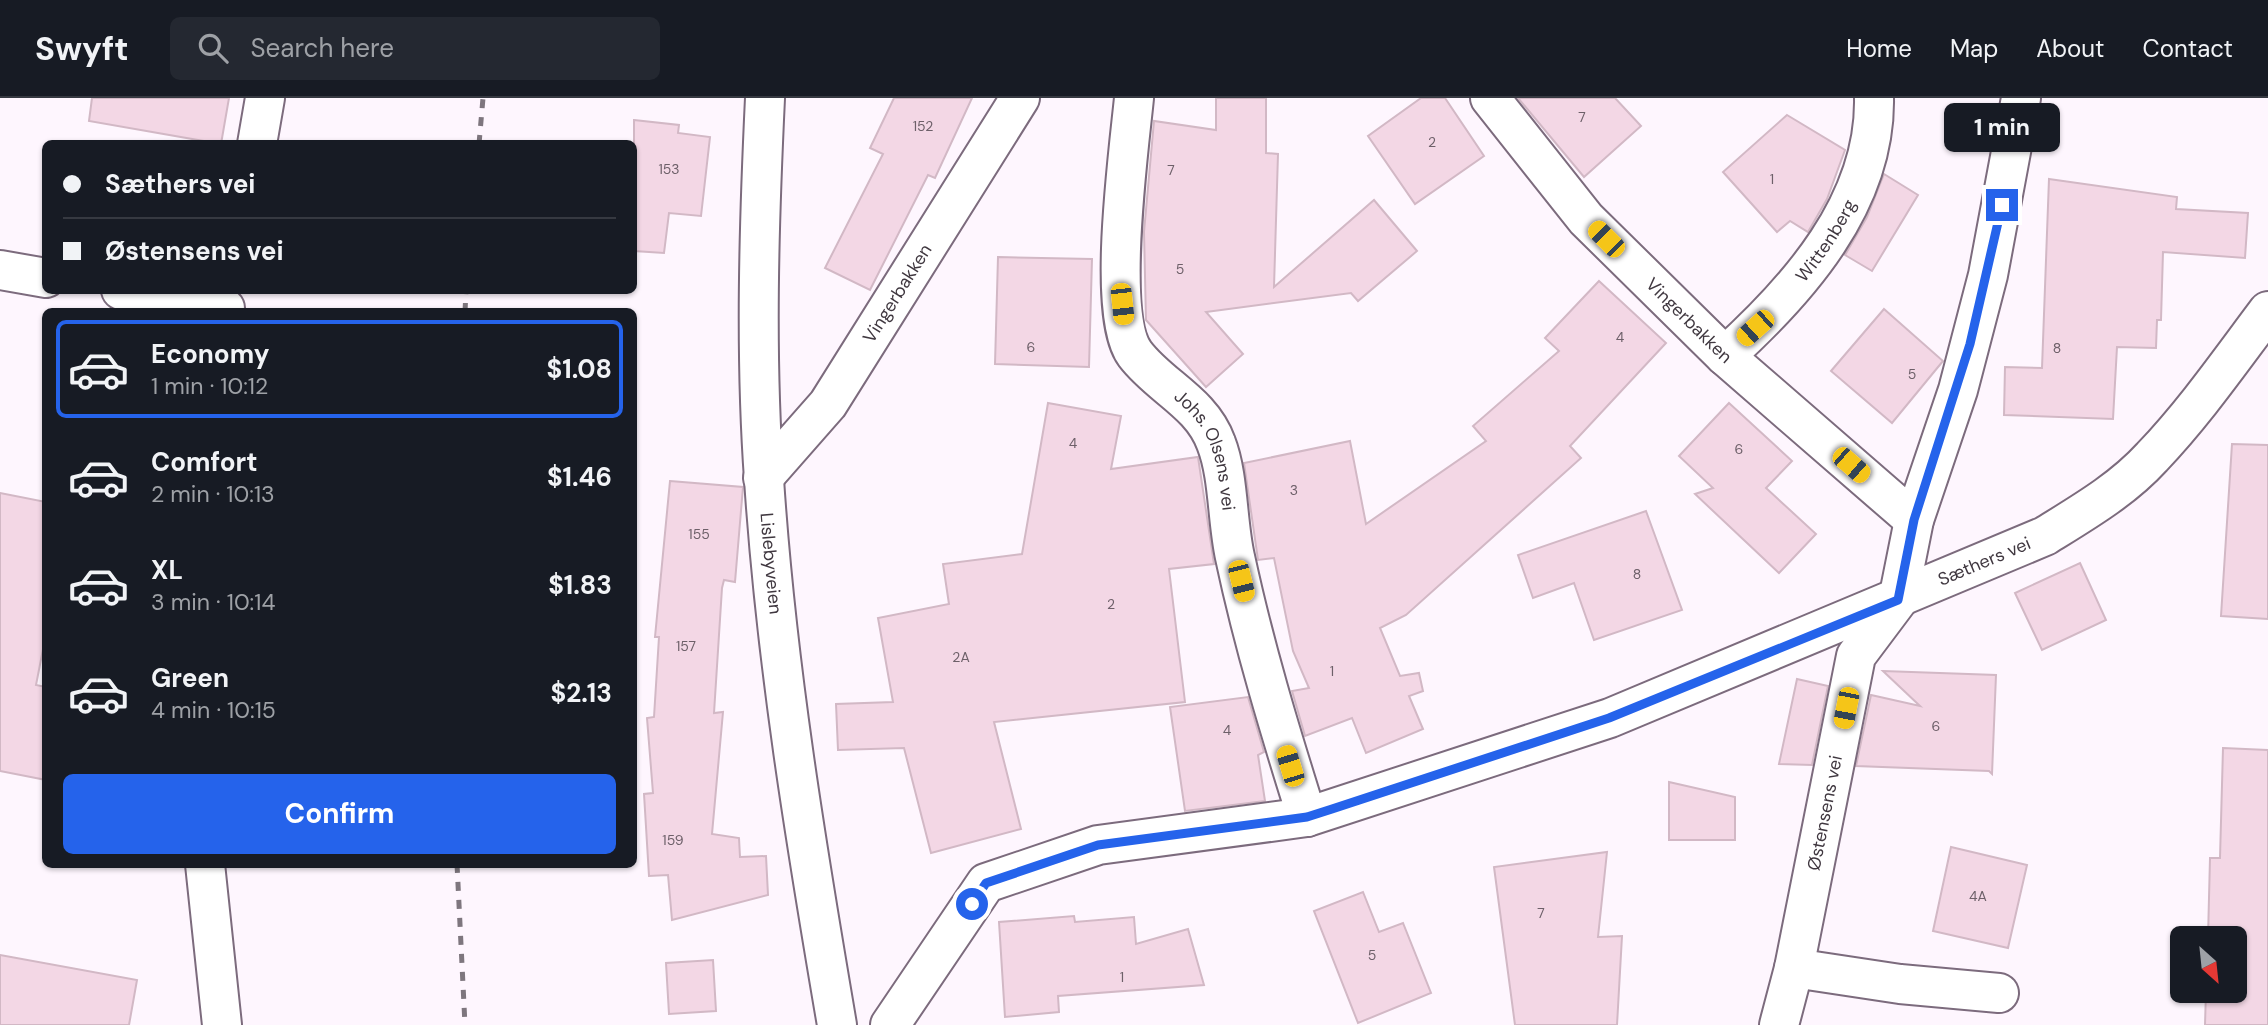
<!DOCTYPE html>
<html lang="en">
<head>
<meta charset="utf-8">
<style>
  body { margin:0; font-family:"DM Sans",sans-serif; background:#242831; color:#f1f3f6; height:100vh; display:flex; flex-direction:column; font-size:26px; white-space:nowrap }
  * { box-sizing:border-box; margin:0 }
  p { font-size:23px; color:#9ea1a6 }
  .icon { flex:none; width:38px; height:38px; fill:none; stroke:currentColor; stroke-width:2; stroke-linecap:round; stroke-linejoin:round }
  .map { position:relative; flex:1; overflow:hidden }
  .details { position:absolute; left:42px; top:210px; width:595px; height:560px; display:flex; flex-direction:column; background:#171b24; border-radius:10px; box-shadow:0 2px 5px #0004 }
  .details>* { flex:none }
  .top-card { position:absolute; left:42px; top:42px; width:595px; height:154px; border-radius:10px; box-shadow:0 2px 5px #0004; display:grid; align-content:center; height:154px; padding:0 21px; background:#171b24 }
  .needle { width:46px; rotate:153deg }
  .tools { position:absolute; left:2170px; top:828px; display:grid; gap:14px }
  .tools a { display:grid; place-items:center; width:77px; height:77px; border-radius:10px; background:#171b24; box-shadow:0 2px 5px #0004; font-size:35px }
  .end { position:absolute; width:32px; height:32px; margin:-16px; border:9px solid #2563eb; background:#fff; box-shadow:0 0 0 4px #fff }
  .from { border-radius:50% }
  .bubble { position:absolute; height:49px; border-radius:10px; background:#171b24; box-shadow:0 2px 5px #0004; font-size:23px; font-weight:700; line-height:49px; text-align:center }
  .car { position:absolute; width:21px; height:42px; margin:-21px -10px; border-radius:9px; box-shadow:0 0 5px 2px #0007; background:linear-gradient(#f5c518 24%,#345 0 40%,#f5c518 0 76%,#345 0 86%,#f5c518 0) }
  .top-card b { display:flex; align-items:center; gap:24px; height:66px; font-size:26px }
  .top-card b+b { border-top:2px solid #363941 }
  .top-card i { width:18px; height:18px; background:#f1f3f6 }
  ul { padding:12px 0 0; list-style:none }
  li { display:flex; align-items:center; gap:21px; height:98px; margin:0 14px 10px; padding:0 7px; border:4px solid transparent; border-radius:10px }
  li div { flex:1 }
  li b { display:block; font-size:26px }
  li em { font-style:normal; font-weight:700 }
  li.selected { border-color:#2563eb }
  li>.icon { width:63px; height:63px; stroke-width:1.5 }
  .action { display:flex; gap:14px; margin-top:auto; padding:14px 21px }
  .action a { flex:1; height:80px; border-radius:10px; background:#2563eb; color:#fff; font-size:28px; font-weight:700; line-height:80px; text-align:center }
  header { display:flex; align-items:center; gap:42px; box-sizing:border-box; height:98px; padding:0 35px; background:#171b24; border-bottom:2px solid #363941 }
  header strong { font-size:33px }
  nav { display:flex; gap:38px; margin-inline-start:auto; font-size:24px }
  .search { width:490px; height:63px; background:#242831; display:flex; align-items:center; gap:18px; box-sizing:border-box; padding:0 24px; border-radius:10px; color:#9ea1a6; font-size:26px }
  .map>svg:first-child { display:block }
</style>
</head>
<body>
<header>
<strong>Swyft</strong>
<div class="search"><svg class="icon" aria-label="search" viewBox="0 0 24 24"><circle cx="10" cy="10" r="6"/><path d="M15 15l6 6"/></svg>Search here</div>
<nav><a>Home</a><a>Map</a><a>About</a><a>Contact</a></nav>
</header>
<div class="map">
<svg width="2268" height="927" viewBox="0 0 2268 927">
  <rect width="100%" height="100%" fill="#fef6fe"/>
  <g fill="#f3d7e5" stroke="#d2b8c5" stroke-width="2">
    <path d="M92 0H229L221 46 89 23Z"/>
    <path d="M894 0H972L935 80 928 77 870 192 825 170 883 56 870 50Z"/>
    <path d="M1216 0H1266V55L1278 56 1274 189 1374 102 1417 153 1358 203 1351 195 1206 214 1243 256 1206 289 1146 222 1144 134 1154 23 1216 32Z"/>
    <path d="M1421 0H1445L1484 58 1415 106 1368 38Z"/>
    <path d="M1518 0H1615L1641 28 1584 79Z"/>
    <path d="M1787 17 1845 52 1827 101 1808 134 1790 123 1777 134 1723 74Z"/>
    <path d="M634 22 679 27 678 35 710 39 701 118 669 115 664 155 634 153Z"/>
    <path d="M1884 76 1918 97 1872 173 1845 157 1867 119Z"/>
    <path d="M2049 81 2177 99 2176 111 2248 115 2245 160 2163 154 2161 222H2157L2156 250 2117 249 2113 321 2004 317 2005 269 2042 270Z"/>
    <path d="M998 159 1092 161 1089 269 995 266Z"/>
    <path d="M1599 183 1666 245 1570 348 1581 360 1406 517 1380 530 1400 578 1419 575 1423 593 1409 598 1423 631 1366 655 1352 620 1305 638 1292 593 1309 590 1293 553 1274 460 1258 462 1244 365 1350 343 1366 426 1486 343 1473 328 1559 253 1545 240Z"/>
    <path d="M1884 211 1943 263 1892 325 1831 273Z"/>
    <path d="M1048 305 1121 318 1111 371 1198 359 1214 466 1169 471 1185 604 994 624 1021 731 931 755 904 650 838 652 836 606 893 604 878 520 949 506 943 466 1022 456Z"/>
    <path d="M1729 305 1792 363 1766 390 1816 436 1779 475 1695 396 1713 390 1679 358Z"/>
    <path d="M2232 346 2268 347V521L2221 518Z"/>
    <path d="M670 383 743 389 735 484 724 482 722 490 714 615 723 614 712 736 739 740 740 759 766 758 768 797 672 822 668 777 649 778 644 696 653 695 647 620 654 619 659 539H655Z"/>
    <path d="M0 395 46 404V536L36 587 46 589V682L0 673Z"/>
    <path d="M1646 413 1682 512 1594 542 1574 485 1533 500 1518 457Z"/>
    <path d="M2080 465 2106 522 2042 552 2015 495Z"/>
    <path d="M1883 573 1996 577 1992 676 1989 673 1856 668 1871 597 1920 608Z"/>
    <path d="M1797 581 1828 588 1812 667 1779 666Z"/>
    <path d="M1248 599 1264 654 1258 657 1265 703 1185 713 1170 609Z"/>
    <path d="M2223 650 2268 652V927H2205L2206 892H2235V840H2208L2210 760H2220Z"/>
    <path d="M1669 684 1735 699V742H1669Z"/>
    <path d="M1951 749 2027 767 2008 850 1933 833Z"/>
    <path d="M1607 754 1598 839 1622 838 1617 927H1515L1494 769Z"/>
    <path d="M1363 794 1379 834 1403 825 1431 895 1358 925 1314 813Z"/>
    <path d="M1074 818 1075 824 1134 819 1136 846 1188 831 1204 887 1058 898 1059 914 1005 919 999 824Z"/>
    <path d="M0 857 137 882 129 927H0Z"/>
    <path d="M713 862 716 913 669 916 666 865Z"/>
  </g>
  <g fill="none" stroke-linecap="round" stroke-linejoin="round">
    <defs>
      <g id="minor">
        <path id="s1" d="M765 0C759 126 755 255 764 381 776 564 806 746 837 927"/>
        <path id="s2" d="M1134 0C1129 51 1106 218 1135 256 1160 289 1201 304 1216 345 1229 378 1227 424 1235 459 1254 548 1280 633 1307 719"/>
        <path id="s3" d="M1490 0 1586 121 1725 258 1914 422"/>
        <path d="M257 46 265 0"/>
        <path d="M0 172 46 180"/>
        <path d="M121 192 225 210 224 214"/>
        <path id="s4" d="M1725 258C1798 192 1876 105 1874 0"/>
        <path id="s5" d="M763 380 828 306 1020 0"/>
        <path d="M205 766 222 927"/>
        <path d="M1794 870 1900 886 1999 895"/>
        <path id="s6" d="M890 927 986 785 1098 747 1307 719 1610 620 2045 438C2082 415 2122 392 2152 359 2195 314 2231 262 2268 213"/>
        <path id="s7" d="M1779 927 1794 870 1856 558 1898 502 1914 422 1958 292 1988 177 2021 0"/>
      </g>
    </defs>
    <use href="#minor" stroke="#7c6b7d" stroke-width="42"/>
    <use href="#minor" stroke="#fff" stroke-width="38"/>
    <g stroke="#7e767e" stroke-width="5" stroke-dasharray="9 9" stroke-linecap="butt">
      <path d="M479 46 483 0"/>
      <path d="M465 214 466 192"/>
      <path d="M457 766 465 927"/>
    </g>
  </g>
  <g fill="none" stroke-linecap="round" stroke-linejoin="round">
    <path stroke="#2563eb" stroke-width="9" d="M972 806 986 785 1098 747 1307 719 1332 711 1609 620 1898 502 1914 422 1970 246 2002 107"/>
  </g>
  <g text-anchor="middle" stroke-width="7" stroke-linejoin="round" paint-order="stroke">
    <g font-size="14" fill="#6d6069">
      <text x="1582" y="24">7</text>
      <text x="923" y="33">152</text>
      <text x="1432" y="49">2</text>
      <text x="669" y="76">153</text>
      <text x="1171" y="77">7</text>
      <text x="1772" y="86">1</text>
      <text x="1180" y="176">5</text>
      <text x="1620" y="244">4</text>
      <text x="1031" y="254">6</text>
      <text x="2057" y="255">8</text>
      <text x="1912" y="281">5</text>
      <text x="1073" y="350">4</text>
      <text x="1739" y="356">6</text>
      <text x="1294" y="397">3</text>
      <text x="699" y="441">155</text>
      <text x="1637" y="481">8</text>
      <text x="1111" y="511">2</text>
      <text x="686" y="553">157</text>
      <text x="961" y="564">2A</text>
      <text x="1332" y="578">1</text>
      <text x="1936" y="633">6</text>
      <text x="1227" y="637">4</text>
      <text x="673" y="747">159</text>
      <text x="1978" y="803">4A</text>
      <text x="1541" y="820">7</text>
      <text x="1372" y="862">5</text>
      <text x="1122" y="884">1</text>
    </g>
    <g font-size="18" fill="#403840" stroke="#fef6fe">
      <text dy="6" stroke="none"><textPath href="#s4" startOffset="154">Wittenberg</textPath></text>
      <text dy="6" stroke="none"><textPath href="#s5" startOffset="229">Vingerbakken</textPath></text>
      <text dy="6" stroke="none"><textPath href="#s3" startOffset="299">Vingerbakken</textPath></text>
      <text dy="6" stroke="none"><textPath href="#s2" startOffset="383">Johs. Olsens vei</textPath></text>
      <text dy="6" stroke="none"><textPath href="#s6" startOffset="1225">Sæthers vei</textPath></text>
      <text dy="6" stroke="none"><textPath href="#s1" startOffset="466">Lislebyveien</textPath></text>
      <text dy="6" stroke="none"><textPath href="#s7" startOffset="217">Østensens vei</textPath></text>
    </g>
  </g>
</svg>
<div class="tools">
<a><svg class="needle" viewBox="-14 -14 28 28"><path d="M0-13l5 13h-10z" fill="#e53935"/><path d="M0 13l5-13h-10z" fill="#9ea1a6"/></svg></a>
</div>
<i class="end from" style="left:972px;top:806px"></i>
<i class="end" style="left:2002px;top:107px"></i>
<div class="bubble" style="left:1944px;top:5px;width:116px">1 min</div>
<i class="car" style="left:1606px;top:141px;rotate:315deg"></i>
<i class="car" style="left:1122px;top:206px;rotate:174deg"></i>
<i class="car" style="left:1755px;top:230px;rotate:228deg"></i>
<i class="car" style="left:1851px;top:367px;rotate:131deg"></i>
<i class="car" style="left:1241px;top:483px;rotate:166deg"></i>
<i class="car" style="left:1846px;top:610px;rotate:191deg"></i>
<i class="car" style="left:1290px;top:668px;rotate:343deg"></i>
<div class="top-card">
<b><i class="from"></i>Sæthers vei</b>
<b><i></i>Østensens vei</b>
</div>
<section class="details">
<ul>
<li class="selected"><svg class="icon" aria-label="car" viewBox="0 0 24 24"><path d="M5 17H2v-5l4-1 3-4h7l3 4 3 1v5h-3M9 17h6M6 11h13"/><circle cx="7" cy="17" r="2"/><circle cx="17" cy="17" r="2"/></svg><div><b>Economy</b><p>1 min · 10:12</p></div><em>$1.08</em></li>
<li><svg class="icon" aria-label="car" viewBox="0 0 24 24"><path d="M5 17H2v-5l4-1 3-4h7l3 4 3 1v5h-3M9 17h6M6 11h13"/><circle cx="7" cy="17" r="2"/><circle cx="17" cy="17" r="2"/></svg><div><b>Comfort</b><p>2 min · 10:13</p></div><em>$1.46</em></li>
<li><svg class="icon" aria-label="car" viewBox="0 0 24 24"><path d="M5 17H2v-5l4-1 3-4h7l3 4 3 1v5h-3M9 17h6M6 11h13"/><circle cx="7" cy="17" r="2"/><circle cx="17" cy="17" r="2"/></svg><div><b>XL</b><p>3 min · 10:14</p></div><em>$1.83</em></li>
<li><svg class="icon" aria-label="car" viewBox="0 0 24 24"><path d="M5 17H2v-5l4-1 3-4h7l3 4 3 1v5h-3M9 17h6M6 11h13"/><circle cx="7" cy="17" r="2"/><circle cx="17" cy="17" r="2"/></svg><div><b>Green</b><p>4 min · 10:15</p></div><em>$2.13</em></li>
</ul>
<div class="action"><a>Confirm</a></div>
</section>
</div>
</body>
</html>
